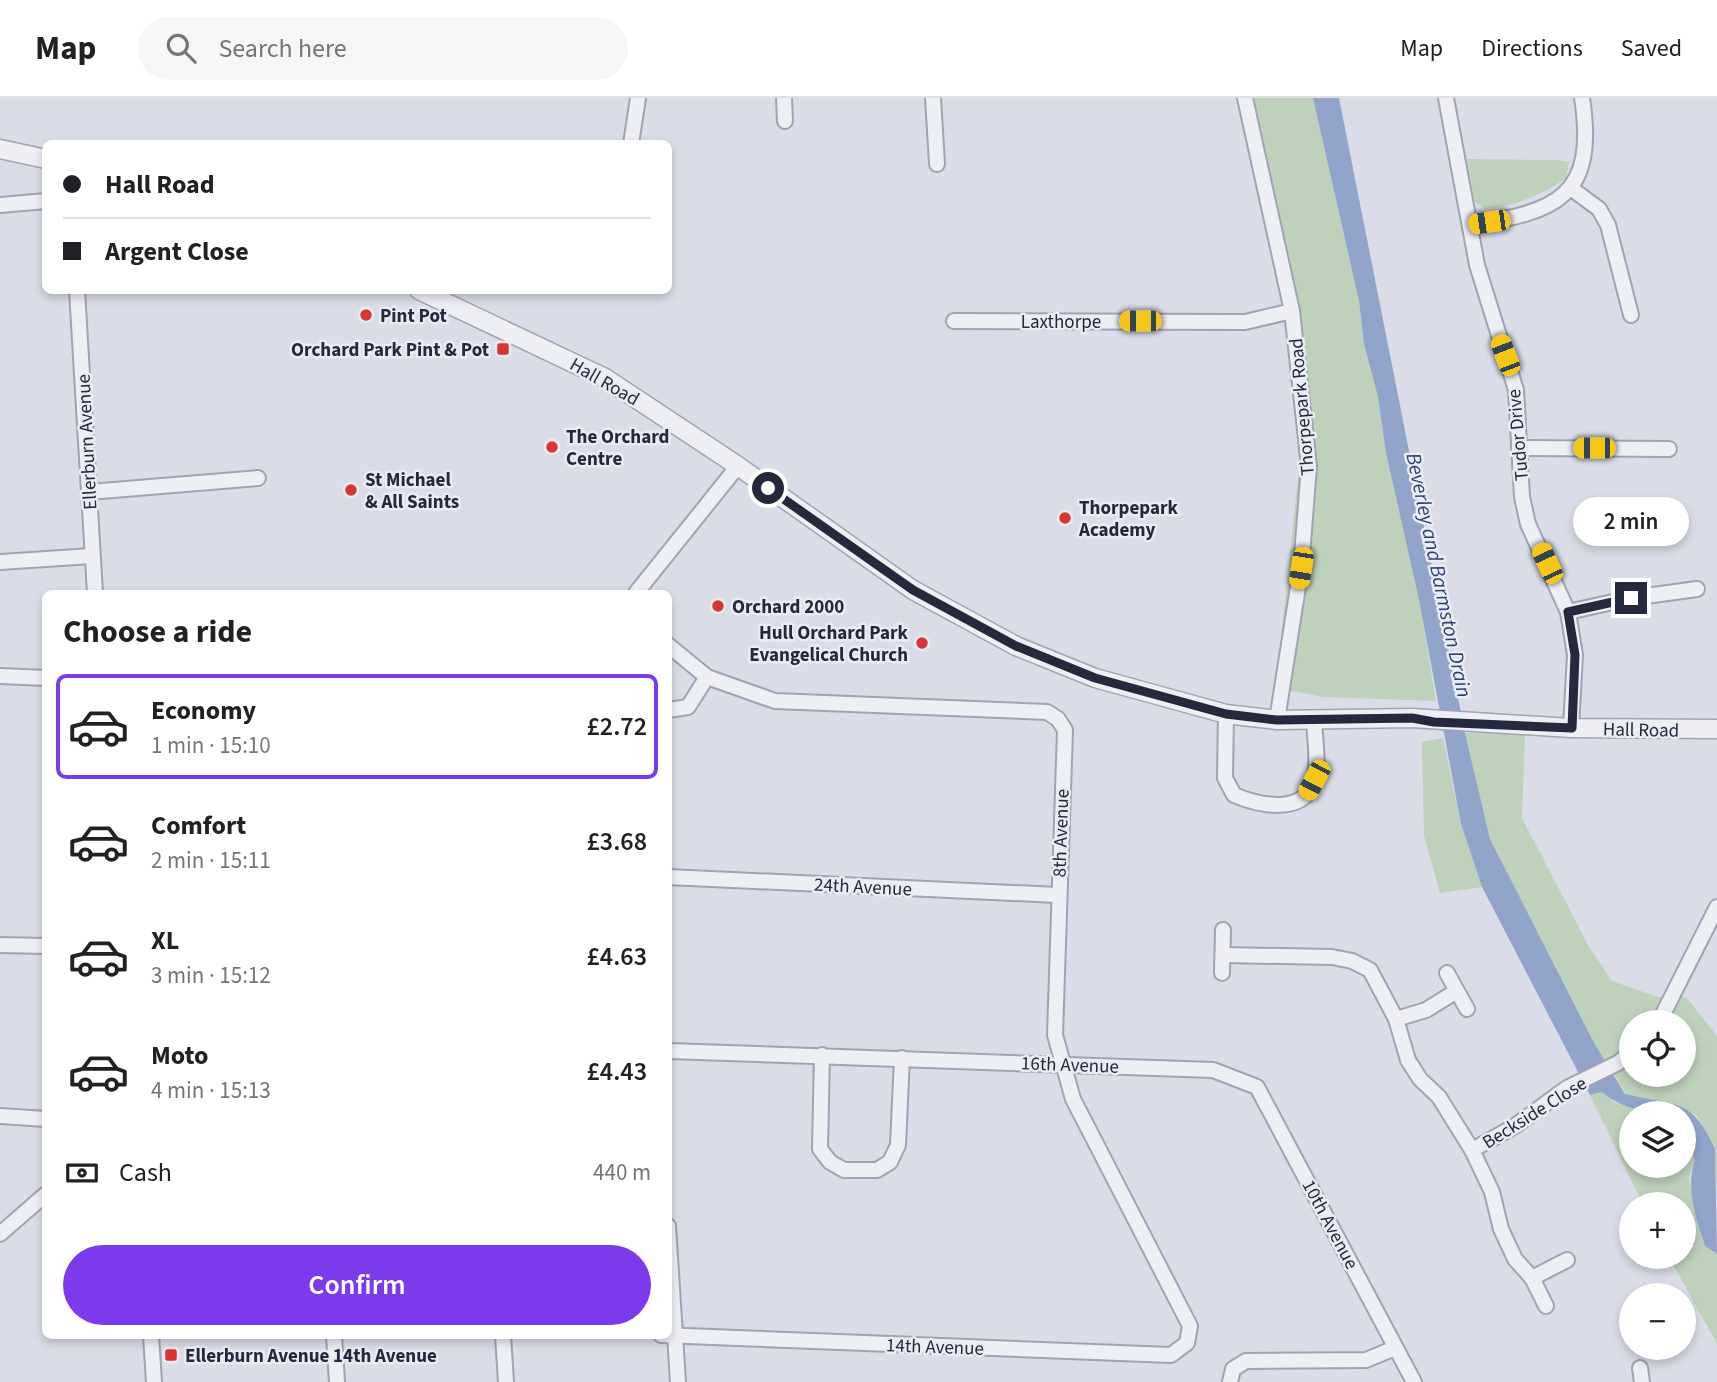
<!DOCTYPE html>
<html lang="en">
<head>
<meta charset="utf-8">
<style>
  body { margin:0; font-family:"Source Sans 3",sans-serif; background:#f6f6f6; color:#202124; height:100vh; display:flex; flex-direction:column; font-size:26px; white-space:nowrap }
  * { box-sizing:border-box; margin:0 }
  p { font-size:23px; color:#757577 }
  .icon { flex:none; width:38px; height:38px; fill:none; stroke:currentColor; stroke-width:2; stroke-linecap:round; stroke-linejoin:round }
  .map { position:relative; flex:1; overflow:hidden }
  .panel { position:absolute; left:42px; top:492px; width:630px; height:749px; display:flex; flex-direction:column; background:#fff; border-radius:10px; box-shadow:0 4px 10px #0003 }
  .panel>* { flex:none }
  .banner { position:absolute; left:42px; top:42px; width:630px; height:154px; border-radius:10px; box-shadow:0 4px 10px #0003; display:grid; align-content:center; height:154px; padding:0 21px; background:#fff }
  .fabs { position:absolute; left:1619px; top:912px; display:grid; gap:14px }
  .fabs a { display:grid; place-items:center; width:77px; height:77px; border-radius:50%; background:#fff; box-shadow:0 4px 10px #0003; font-size:35px }
  .end { position:absolute; width:32px; height:32px; margin:-16px; border:9px solid #24293d; background:#fff; box-shadow:0 0 0 4px #fff }
  .from { border-radius:50% }
  .bubble { position:absolute; height:49px; border-radius:24px; background:#fff; box-shadow:0 4px 10px #0003; font-size:23px; font-weight:600; line-height:49px; text-align:center }
  .car { position:absolute; width:21px; height:42px; margin:-21px -10px; border-radius:9px; box-shadow:0 0 5px 2px #0007; background:linear-gradient(#f5c518 24%,#345 0 40%,#f5c518 0 76%,#345 0 86%,#f5c518 0) }
  .banner b { display:flex; align-items:center; gap:24px; height:66px; font-size:26px }
  .banner b+b { border-top:2px solid #e0e0e0 }
  .banner i { width:18px; height:18px; background:#202124 }
  ul { padding:0; list-style:none }
  li { display:flex; align-items:center; gap:21px; height:105px; margin:0 14px 10px; padding:0 7px; border:4px solid transparent; border-radius:10px }
  li div { flex:1 }
  li b { display:block; font-size:26px }
  li em { font-style:normal; font-weight:600 }
  li.on { border-color:#7c3aed }
  li>.icon { width:63px; height:63px; stroke-width:1.5 }
  h2 { padding:0 21px; font-size:32px; line-height:84px }
  .pay { display:flex; align-items:center; gap:18px; height:77px; padding:0 21px; font-size:26px }
  .pay p { margin-inline-start:auto }
  .button { display:flex; gap:14px; margin-top:auto; padding:14px 21px }
  .button a { flex:1; height:80px; border-radius:42px; background:#7c3aed; color:#fff; font-size:28px; font-weight:600; line-height:80px; text-align:center }
  header { display:flex; align-items:center; gap:42px; box-sizing:border-box; height:98px; padding:0 35px; background:#fff; border-bottom:2px solid #e0e0e0 }
  header strong { font-size:33px }
  nav { display:flex; gap:38px; margin-inline-start:auto; font-size:24px }
  .search { width:490px; height:63px; background:#f6f6f6; display:flex; align-items:center; gap:18px; box-sizing:border-box; padding:0 24px; border-radius:38px; color:#757577; font-size:26px }
  .map>svg:first-child { display:block }
</style>
</head>
<body>
<header>
<strong>Map</strong>
<div class="search"><svg class="icon" aria-label="search" viewBox="0 0 24 24"><circle cx="10" cy="10" r="6"/><path d="M15 15l6 6"/></svg>Search here</div>
<nav><a>Map</a><a>Directions</a><a>Saved</a></nav>
</header>
<div class="map">
<svg width="1717" height="1284" viewBox="0 0 1717 1284">
  <rect width="100%" height="100%" fill="#dadde7"/>
  <g fill="#bdd1bb" fill-rule="evenodd">
    <path d="M1245 0H1313L1359 203 1364 246 1378 299 1386 355 1419 502 1436 603 1324 599 1276 590 1299 370 1289 237Z"/>
    <path d="M1467 61 1555 62 1569 64 1566 80C1541 98 1516 107 1485 111L1474 103Z"/>
    <path d="M1465 635H1525L1522 720 1588 847 1612 883 1658 899H1686L1717 938V1101L1715 1051 1696 1017 1626 996 1593 943 1490 741ZM1631 924H1684V976H1631Z"/>
    <path d="M1443 640 1461 726 1482 789 1440 795 1424 738 1422 644Z"/>
    <path d="M1602 994 1615 1005 1655 1015H1631V1068H1684V1038L1695 1062 1689 1080 1699 1128 1705 1148 1717 1156V1246L1669 1159 1684 1158V1106H1643L1590 997Z"/>
  </g>
  <path fill="#92a4ca" d="M1313 0H1339L1465 635 1490 741 1593 943 1625 996C1675 1008 1692 999 1715 1051L1717 1156 1705 1148C1696 1119 1685 1091 1695 1062L1684 1038V1015C1654 1015 1625 1014 1602 994L1590 997 1482 789 1461 726 1419 502 1386 355 1378 299 1364 246 1359 203Z"/>
  <g fill="none" stroke-linecap="round" stroke-linejoin="round">
    <defs>
      <g id="minor">
        <path d="M784 0 785 23"/>
        <path d="M933 0 937 66"/>
        <path d="M1245 0 1292 213 1309 368 1301 470 1277 622"/>
        <path d="M1446 0 1477 167 1516 292 1522 399 1528 426 1568 514 1575 557 1571 630"/>
        <path d="M631 46 638 0"/>
        <path d="M1572 91 1599 111 1608 127 1631 217"/>
        <path d="M0 107 46 103"/>
        <path d="M1470 127C1558 114 1597 98 1582 0"/>
        <path d="M77 192 95 495"/>
        <path d="M954 223 1245 224 1292 213"/>
        <path d="M1519 350 1669 351"/>
        <path d="M89 394 258 380"/>
        <path d="M0 464 92 458"/>
        <path d="M636 495 738 368"/>
        <path d="M1568 514 1631 500 1697 491"/>
        <path d="M0 578 46 580"/>
        <path d="M668 612 688 609 707 579"/>
        <path d="M1226 616 1225 680 1234 697C1258 707 1304 718 1314 683 1319 666 1315 641 1314 623"/>
        <path d="M668 779 1057 797"/>
        <path d="M0 847 46 848"/>
        <path d="M1225 857 1332 859 1352 863 1370 872 1396 921 1408 962 1420 981 1439 999 1472 1052 1492 1094 1501 1131 1515 1161 1532 1180 1546 1208"/>
        <path d="M1222 875 1223 832"/>
        <path d="M1447 875 1467 911"/>
        <path d="M1396 921 1426 912 1455 894"/>
        <path d="M1659 924 1717 809"/>
        <path d="M668 953 1213 972 1257 989 1414 1284"/>
        <path d="M822 957 820 1051 830 1064 844 1072H877L890 1064 898 1047 902 960"/>
        <path d="M0 1018 46 1021"/>
        <path d="M1472 1052 1515 1028 1567 990 1618 965 1631 955"/>
        <path d="M668 1128 678 1284"/>
        <path d="M0 1136 46 1096"/>
        <path d="M1532 1180 1567 1162"/>
        <path d="M151 1237 154 1284"/>
        <path d="M334 1237 337 1284"/>
        <path d="M503 1237 506 1284"/>
        <path d="M661 1237 1171 1257 1187 1245 1190 1228 1073 1001 1055 937 1065 632 1058 621 1047 614 775 603 707 579 668 547"/>
        <path d="M1640 1270 1642 1284"/>
        <path d="M1230 1284 1233 1271 1246 1263 1366 1262 1395 1250"/>
      </g>
      <g id="tertiary">
        <path d="M0 51 46 61"/>
        <path d="M419 192 605 280 738 368 913 492 1016 548 1095 580 1226 616 1277 622 1412 620 1571 630 1717 631"/>
      </g>
    </defs>
    <use href="#minor" stroke="#a0a3b1" stroke-width="18"/>
    <use href="#tertiary" stroke="#a0a3b1" stroke-width="21"/>
    <use href="#minor" stroke="#edeff5" stroke-width="14"/>
    <use href="#tertiary" stroke="#edeff5" stroke-width="18"/>
  </g>
  <g fill="none" stroke-linecap="round" stroke-linejoin="round">
    <path stroke="#24293d" stroke-width="9" d="M768 390 913 492 1016 548 1095 580 1226 616 1277 622 1412 620 1434 624 1572 630 1575 557 1568 514 1631 500"/>
  </g>
  <g fill="#d83633" stroke="#eaecf4" stroke-width="2.5">
    <circle cx="366" cy="217" r="7"/>
    <rect x="496" y="244" width="14" height="14" rx="3.5"/>
    <circle cx="552" cy="349" r="7"/>
    <circle cx="351" cy="392" r="7"/>
    <circle cx="1065" cy="420" r="7"/>
    <circle cx="718" cy="508" r="7"/>
    <circle cx="922" cy="545" r="7"/>
    <rect x="164" y="1250" width="14" height="14" rx="3.5"/>
  </g>
  <g text-anchor="middle" stroke-width="5" stroke-linejoin="round" paint-order="stroke">
    <g font-size="19" font-weight="bold" fill="#24293d" stroke="#eaecf4" text-anchor="start">
      <text x="380" y="224">Pint Pot</text>
      <text x="489" y="258" text-anchor="end">Orchard Park Pint &amp; Pot</text>
      <text x="566" y="345">The Orchard<tspan x="566" dy="22">Centre</tspan></text>
      <text x="365" y="388">St Michael<tspan x="365" dy="22">&amp; All Saints</tspan></text>
      <text x="1079" y="416">Thorpepark<tspan x="1079" dy="22">Academy</tspan></text>
      <text x="732" y="515">Orchard 2000</text>
      <text x="908" y="541" text-anchor="end">Hull Orchard Park<tspan x="908" dy="22">Evangelical Church</tspan></text>
      <text x="185" y="1264">Ellerburn Avenue 14th Avenue</text>
    </g>
    <g font-size="19" fill="#24293d" stroke="#eaecf4">
      <text x="1061" y="230">Laxthorpe</text>
      <text transform="translate(605 283) rotate(30)" y="7">Hall Road</text>
      <text transform="translate(1301 309) rotate(-95)" y="7">Thorpepark Road</text>
      <text transform="translate(1517 337) rotate(-95)" y="7">Tudor Drive</text>
      <text transform="translate(86 344) rotate(-93)" y="7">Ellerburn Avenue</text>
      <text transform="translate(1641 631) rotate(1)" y="7">Hall Road</text>
      <text transform="translate(1060 735) rotate(-88)" y="7">8th Avenue</text>
      <text transform="translate(863 788) rotate(3)" y="7">24th Avenue</text>
      <text transform="translate(1070 966) rotate(2)" y="7">16th Avenue</text>
      <text transform="translate(1534 1014) rotate(-32)" y="7">Beckside Close</text>
      <text transform="translate(1331 1126) rotate(62)" y="7">10th Avenue</text>
      <text transform="translate(935 1248) rotate(2)" y="7">14th Avenue</text>
    </g>
    <g font-size="21" font-style="italic" fill="#2b3f74" stroke="#eaecf4">
      <text transform="translate(1439 477) rotate(78)" y="7">Beverley and Barmston Drain</text>
    </g>
  </g>
</svg>
<div class="fabs">
<a><svg class="icon" aria-label="locate" viewBox="0 0 24 24"><circle cx="12" cy="12" r="6"/><path d="M12 2v4M12 18v4M2 12h4M18 12h4"/></svg></a>
<a><svg class="icon" aria-label="layers" viewBox="0 0 24 24"><path d="M12 4l9 5-9 5-9-5zM3 14l9 5 9-5"/></svg></a>
<a>+</a>
<a>−</a>
</div>
<i class="end from" style="left:768px;top:390px"></i>
<i class="end" style="left:1631px;top:500px"></i>
<div class="bubble" style="left:1573px;top:399px;width:116px">2 min</div>
<i class="car" style="left:1489px;top:124px;rotate:262deg"></i>
<i class="car" style="left:1140px;top:223px;rotate:270deg"></i>
<i class="car" style="left:1505px;top:257px;rotate:339deg"></i>
<i class="car" style="left:1594px;top:350px;rotate:270deg"></i>
<i class="car" style="left:1547px;top:465px;rotate:335deg"></i>
<i class="car" style="left:1301px;top:470px;rotate:189deg"></i>
<i class="car" style="left:1314px;top:682px;rotate:208deg"></i>
<div class="banner">
<b><i class="from"></i>Hall Road</b>
<b><i></i>Argent Close</b>
</div>
<section class="panel">
<h2>Choose a ride</h2>
<ul>
<li class="on"><svg class="icon" aria-label="car" viewBox="0 0 24 24"><path d="M5 17H2v-5l4-1 3-4h7l3 4 3 1v5h-3M9 17h6M6 11h13"/><circle cx="7" cy="17" r="2"/><circle cx="17" cy="17" r="2"/></svg><div><b>Economy</b><p>1 min · 15:10</p></div><em>£2.72</em></li>
<li><svg class="icon" aria-label="car" viewBox="0 0 24 24"><path d="M5 17H2v-5l4-1 3-4h7l3 4 3 1v5h-3M9 17h6M6 11h13"/><circle cx="7" cy="17" r="2"/><circle cx="17" cy="17" r="2"/></svg><div><b>Comfort</b><p>2 min · 15:11</p></div><em>£3.68</em></li>
<li><svg class="icon" aria-label="car" viewBox="0 0 24 24"><path d="M5 17H2v-5l4-1 3-4h7l3 4 3 1v5h-3M9 17h6M6 11h13"/><circle cx="7" cy="17" r="2"/><circle cx="17" cy="17" r="2"/></svg><div><b>XL</b><p>3 min · 15:12</p></div><em>£4.63</em></li>
<li><svg class="icon" aria-label="car" viewBox="0 0 24 24"><path d="M5 17H2v-5l4-1 3-4h7l3 4 3 1v5h-3M9 17h6M6 11h13"/><circle cx="7" cy="17" r="2"/><circle cx="17" cy="17" r="2"/></svg><div><b>Moto</b><p>4 min · 15:13</p></div><em>£4.43</em></li>
</ul>
<div class="pay"><svg class="icon" aria-label="cash" viewBox="0 0 24 24"><path d="M3 7h18v10H3z"/><circle cx="12" cy="12" r="2"/></svg>Cash<p>440 m</p></div>
<div class="button"><a>Confirm</a></div>
</section>
</div>
</body>
</html>
